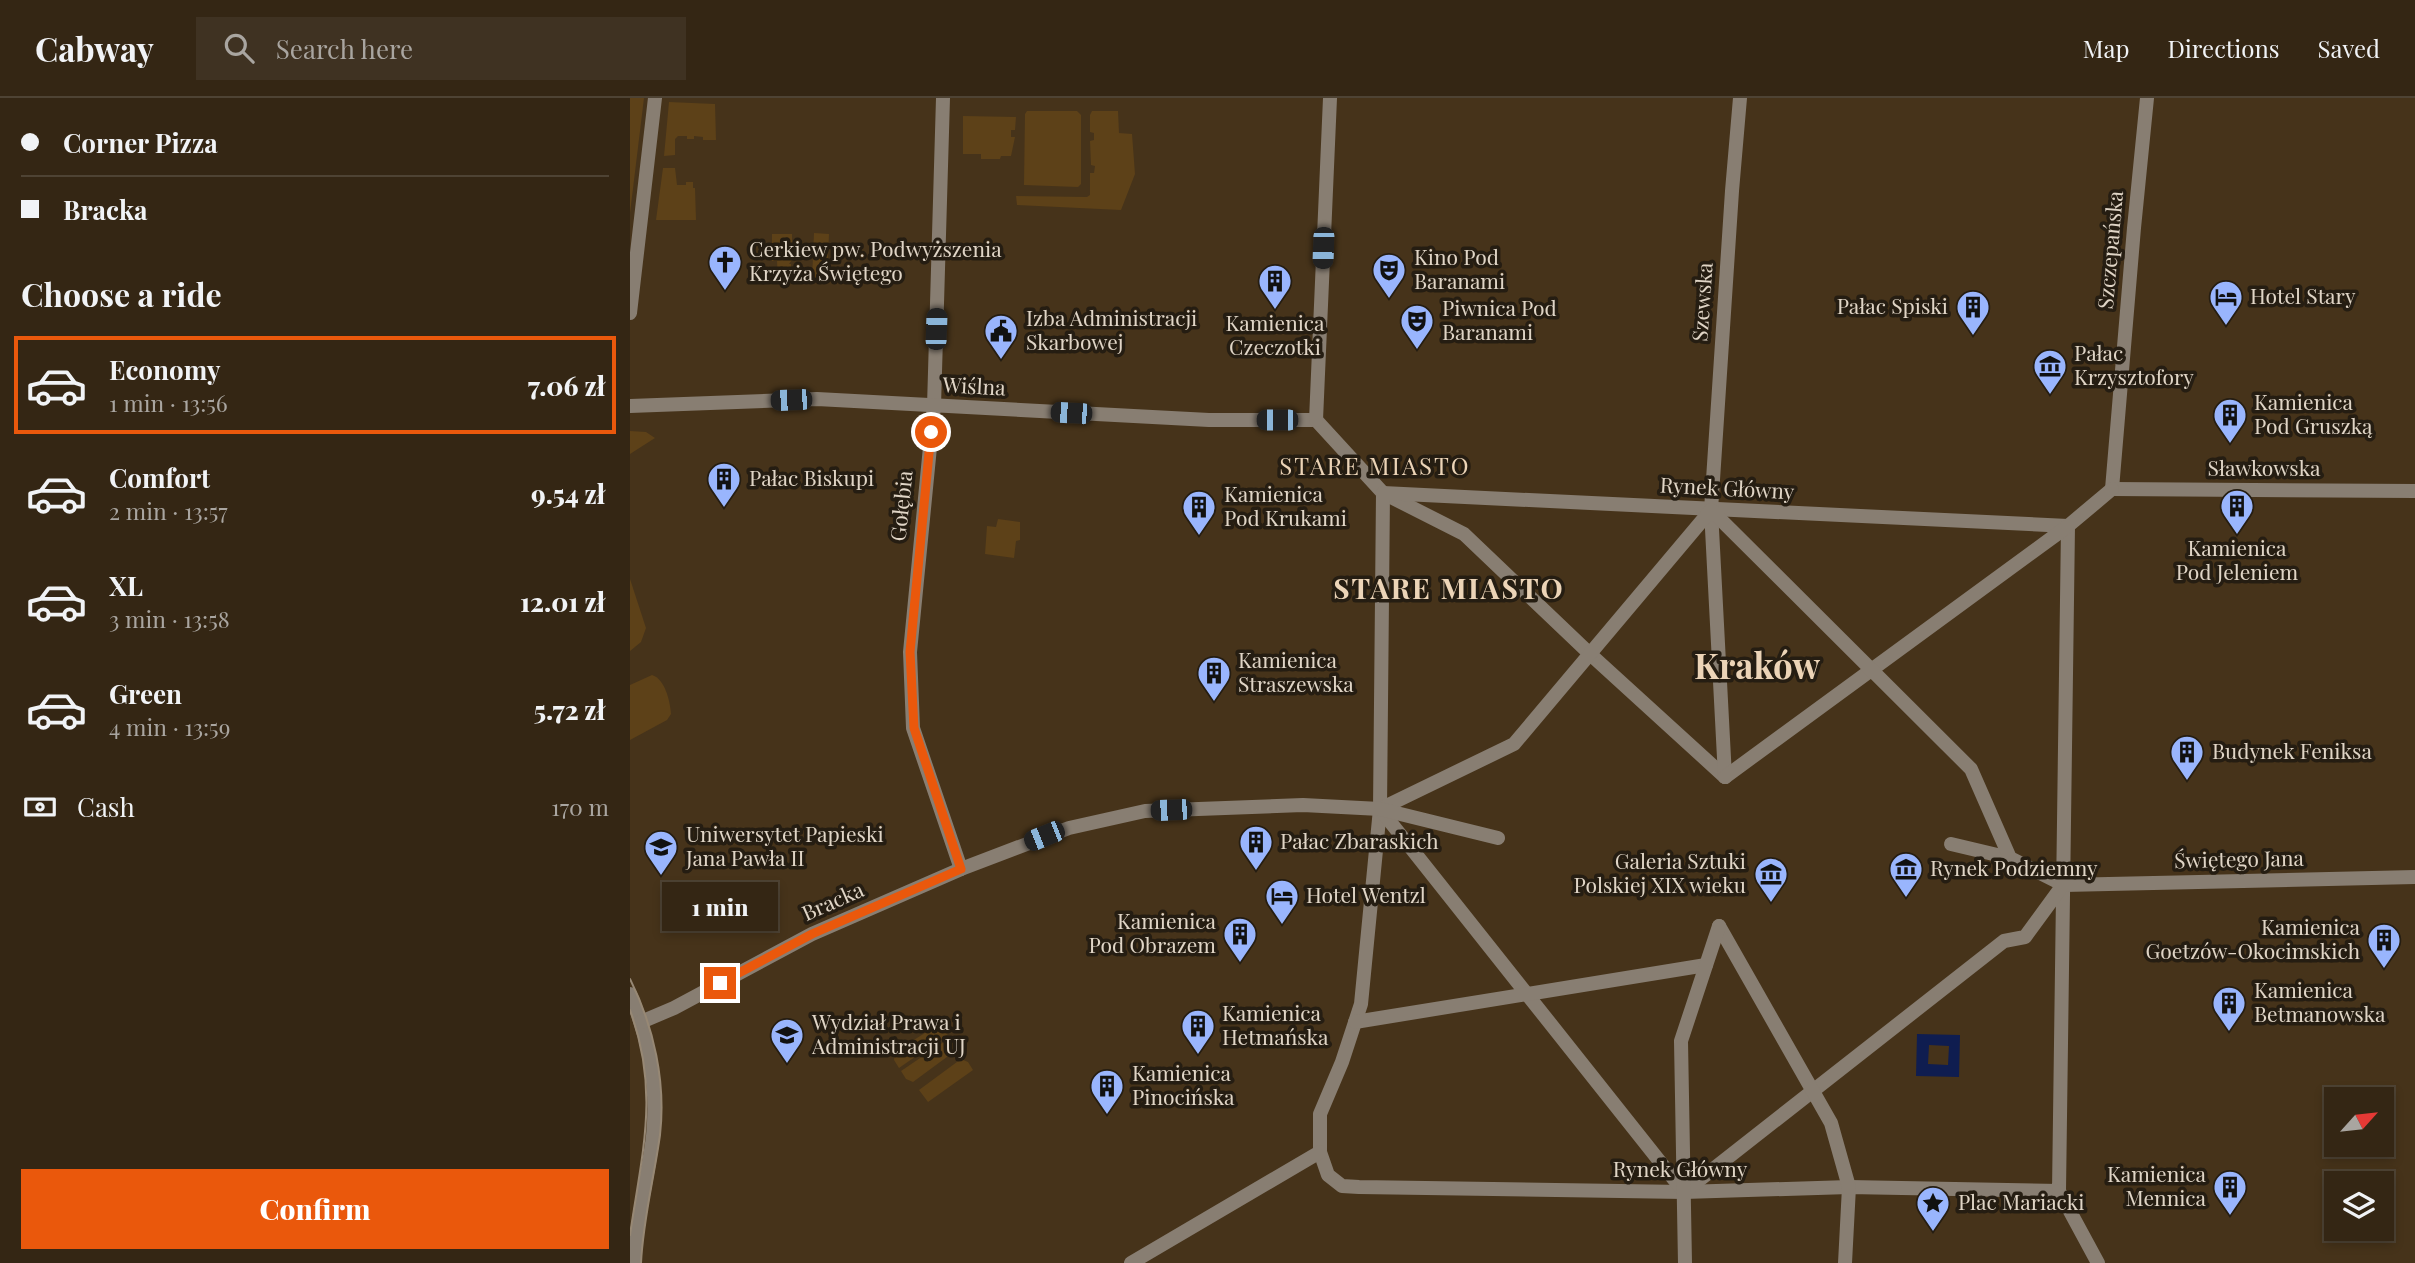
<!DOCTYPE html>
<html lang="en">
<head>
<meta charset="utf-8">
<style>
  body { margin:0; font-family:"Playfair Display",serif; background:#3f3222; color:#f1f3f6; height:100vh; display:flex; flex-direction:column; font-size:26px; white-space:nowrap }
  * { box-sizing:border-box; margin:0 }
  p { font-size:23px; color:#a9a5a0 }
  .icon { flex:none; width:38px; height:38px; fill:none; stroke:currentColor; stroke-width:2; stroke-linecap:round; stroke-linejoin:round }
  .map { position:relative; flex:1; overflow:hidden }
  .drawer { display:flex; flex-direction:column; background:#342614; width:630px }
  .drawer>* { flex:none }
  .hud { display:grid; align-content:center; height:154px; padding:0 21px; background:#342614 }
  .needle { width:46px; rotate:63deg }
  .fabs { position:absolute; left:1694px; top:989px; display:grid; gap:14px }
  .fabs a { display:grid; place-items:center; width:70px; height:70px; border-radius:0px; background:#342614; box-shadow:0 4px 10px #0003,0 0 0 2px #4e4334; font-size:35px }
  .end { position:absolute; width:32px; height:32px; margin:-16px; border:9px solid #ea580c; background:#fff; box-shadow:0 0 0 4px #fff }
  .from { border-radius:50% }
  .bubble { position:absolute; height:49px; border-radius:0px; background:#342614; box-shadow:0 4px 10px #0003,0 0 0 2px #4e4334; font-size:23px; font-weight:800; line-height:49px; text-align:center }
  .car { position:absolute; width:21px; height:42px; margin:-21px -10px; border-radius:9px; box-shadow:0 0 5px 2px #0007; background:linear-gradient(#222 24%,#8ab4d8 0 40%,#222 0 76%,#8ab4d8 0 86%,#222 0) }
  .hud b { display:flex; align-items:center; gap:24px; height:66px; font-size:26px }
  .hud b+b { border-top:2px solid #4e4334 }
  .hud i { width:18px; height:18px; background:#f1f3f6 }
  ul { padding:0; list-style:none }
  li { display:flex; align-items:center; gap:21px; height:98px; margin:0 14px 10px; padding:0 7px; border:4px solid transparent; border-radius:0px }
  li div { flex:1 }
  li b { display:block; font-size:26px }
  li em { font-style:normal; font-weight:800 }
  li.selected { border-color:#ea580c }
  li>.icon { width:63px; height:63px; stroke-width:1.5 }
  h2 { padding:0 21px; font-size:32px; line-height:84px }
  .pay { display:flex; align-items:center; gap:18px; height:77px; padding:0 21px; font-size:26px }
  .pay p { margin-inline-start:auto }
  .action { display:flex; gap:14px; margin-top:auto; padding:14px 21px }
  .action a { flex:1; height:80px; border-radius:0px; background:#ea580c; color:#fff; font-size:28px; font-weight:800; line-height:80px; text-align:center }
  header { display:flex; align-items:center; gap:42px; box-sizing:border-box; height:98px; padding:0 35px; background:#342614; border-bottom:2px solid #4e4334 }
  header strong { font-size:33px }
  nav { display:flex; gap:38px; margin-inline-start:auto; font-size:24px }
  .search { width:490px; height:63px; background:#3f3222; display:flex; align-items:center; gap:18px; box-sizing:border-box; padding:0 24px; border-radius:0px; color:#a9a5a0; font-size:26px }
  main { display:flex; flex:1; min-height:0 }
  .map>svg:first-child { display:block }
</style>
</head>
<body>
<header>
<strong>Cabway</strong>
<div class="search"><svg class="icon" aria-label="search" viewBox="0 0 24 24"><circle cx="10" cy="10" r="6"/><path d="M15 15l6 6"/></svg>Search here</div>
<nav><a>Map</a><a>Directions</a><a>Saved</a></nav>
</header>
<main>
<section class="drawer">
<div class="hud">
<b><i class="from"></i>Corner Pizza</b>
<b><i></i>Bracka</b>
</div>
<h2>Choose a ride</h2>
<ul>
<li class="selected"><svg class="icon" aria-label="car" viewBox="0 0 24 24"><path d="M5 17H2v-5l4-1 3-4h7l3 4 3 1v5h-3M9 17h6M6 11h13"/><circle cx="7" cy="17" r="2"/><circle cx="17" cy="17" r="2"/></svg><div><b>Economy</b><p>1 min · 13:56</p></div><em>7.06 zł</em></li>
<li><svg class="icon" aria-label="car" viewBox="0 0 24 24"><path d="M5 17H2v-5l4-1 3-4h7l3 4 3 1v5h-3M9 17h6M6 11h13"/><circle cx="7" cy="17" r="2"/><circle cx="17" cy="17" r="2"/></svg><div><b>Comfort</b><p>2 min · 13:57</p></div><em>9.54 zł</em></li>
<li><svg class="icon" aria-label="car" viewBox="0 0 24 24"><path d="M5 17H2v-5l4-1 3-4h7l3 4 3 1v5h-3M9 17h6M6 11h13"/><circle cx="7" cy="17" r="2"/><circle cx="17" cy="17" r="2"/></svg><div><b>XL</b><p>3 min · 13:58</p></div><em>12.01 zł</em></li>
<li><svg class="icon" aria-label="car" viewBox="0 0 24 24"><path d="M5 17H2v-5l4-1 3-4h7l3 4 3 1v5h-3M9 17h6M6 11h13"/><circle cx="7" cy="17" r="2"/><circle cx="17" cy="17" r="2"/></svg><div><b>Green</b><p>4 min · 13:59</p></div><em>5.72 zł</em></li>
</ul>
<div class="pay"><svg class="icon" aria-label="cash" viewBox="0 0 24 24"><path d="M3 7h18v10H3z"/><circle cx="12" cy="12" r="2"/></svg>Cash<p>170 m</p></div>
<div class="action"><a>Confirm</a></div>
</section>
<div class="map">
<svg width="1785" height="1165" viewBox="0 0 1785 1165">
  <rect width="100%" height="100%" fill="#46331a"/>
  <g fill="#5d4118">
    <path d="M0 0H14L0 115Z"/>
    <path d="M39 4 85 6 86 42H73V39L64 38V41H57V38H48L45 41V57L34 58Z"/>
    <path d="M397 13H447L451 17V86L448 89 394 87 395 16Z"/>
    <path d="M462 13H488L489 35 502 36 505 76 491 112 387 107 386 98 457 99 460 97V75H464L465 68 461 67 460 43 464 42V35L460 34V17Z"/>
    <path d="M333 18 386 19 385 32H381V39H385L381 58H371L370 61H351V56H333Z"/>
    <path d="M33 70H45L47 87H56V84H63V90H65L66 122H26Z"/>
    <path d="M184 135 199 136 197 182H182Z"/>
    <path d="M142 136H162V162L159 166H161V182H148L147 163H142Z"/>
    <path d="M0 333 16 334 25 340 0 356Z"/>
    <path d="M368 421 390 424V442L386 443 384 460 355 456 357 428 366 429Z"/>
    <path d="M0 481 16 530 11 544 0 553Z"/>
    <path d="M22 577C35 581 40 603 41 616L37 622 0 642V587Z"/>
    <path d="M309 926 313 928 318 936 269 970 264 962 265 954Z"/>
    <path d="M321 939 327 948 325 953 283 984 276 981 271 973Z"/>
    <path d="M331 961 338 964 343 972 298 1004 289 992Z"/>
  </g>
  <path fill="#0f1d50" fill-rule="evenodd" d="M1287 936 1330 937 1329 979 1286 978ZM1299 947 1319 948 1318 967 1298 966Z"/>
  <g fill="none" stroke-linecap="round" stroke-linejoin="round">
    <g stroke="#887e72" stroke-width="14">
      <path d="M313 0 304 308 280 554 283 630 331 771"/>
      <path d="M0 215 25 0"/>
      <path d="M0 308 187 301 579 322H686"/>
      <path d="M686 322 753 395 834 436 960 556 1095 679"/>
      <path d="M686 322 700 0"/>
      <path d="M1482 391 1504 130 1517 0"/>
      <path d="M1482 391 1785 393"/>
      <path d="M753 395 1438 428 1429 1093 1219 1089 1054 1094 729 1089 712 1088 698 1077 690 1054V1016L712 964 731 906 750 711Z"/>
      <path d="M1095 679 1081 412 1102 93 1110 0"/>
      <path d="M1095 679 1438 428 1482 391"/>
      <path d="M1321 746 1380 760"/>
      <path d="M1433 787 1395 839 1374 843 1054 1094 750 711 884 646 1081 412 1341 671 1380 760 1434 787 1785 779"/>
      <path d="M1089 828 1201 1025 1219 1089 1215 1165"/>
      <path d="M0 896C19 941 28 989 23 1038 18 1080 6 1122 4 1165"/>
      <path d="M11 924 44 910 182 836 331 771 439 730 515 713 673 707 750 711 868 740"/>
      <path d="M725 924 1076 867"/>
      <path d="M1429 1093 1468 1165"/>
      <path d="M501 1165 690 1054"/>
      <path d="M1055 1165 1051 943 1089 828"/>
    </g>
    <g stroke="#978874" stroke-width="2">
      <path d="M0 881C24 929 36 984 30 1037 24 1080 13 1122 11 1165"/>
      <path d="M0 912C30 994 12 1054 0 1137"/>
    </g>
  </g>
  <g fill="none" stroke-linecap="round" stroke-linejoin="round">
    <path stroke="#ea580c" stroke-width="9" d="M90 885 182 836 331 771 284 630 280 554 301 334"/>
  </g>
  <defs>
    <symbol id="church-pin" viewBox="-11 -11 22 30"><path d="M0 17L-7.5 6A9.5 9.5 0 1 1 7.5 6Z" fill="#99b5fd" stroke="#251d12"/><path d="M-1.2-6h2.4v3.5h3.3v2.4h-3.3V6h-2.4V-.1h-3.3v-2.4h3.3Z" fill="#111"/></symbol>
    <symbol id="theatre-pin" viewBox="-11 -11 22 30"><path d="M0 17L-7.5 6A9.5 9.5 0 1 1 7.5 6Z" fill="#99b5fd" stroke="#251d12"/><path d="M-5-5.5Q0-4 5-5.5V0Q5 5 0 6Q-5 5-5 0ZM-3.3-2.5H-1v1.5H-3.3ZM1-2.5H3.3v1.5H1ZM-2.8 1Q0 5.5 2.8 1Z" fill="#111"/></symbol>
    <symbol id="building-pin" viewBox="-11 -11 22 30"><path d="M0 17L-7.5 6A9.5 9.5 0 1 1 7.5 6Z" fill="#99b5fd" stroke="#251d12"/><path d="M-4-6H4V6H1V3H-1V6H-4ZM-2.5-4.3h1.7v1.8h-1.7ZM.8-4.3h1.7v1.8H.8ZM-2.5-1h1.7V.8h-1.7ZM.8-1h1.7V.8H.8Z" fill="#111"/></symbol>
    <symbol id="hotel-pin" viewBox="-11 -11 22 30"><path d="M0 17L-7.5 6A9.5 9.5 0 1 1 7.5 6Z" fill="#99b5fd" stroke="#251d12"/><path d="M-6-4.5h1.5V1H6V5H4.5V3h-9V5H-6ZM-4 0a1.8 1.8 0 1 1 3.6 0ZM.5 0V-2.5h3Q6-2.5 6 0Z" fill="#111"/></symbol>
    <symbol id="civic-pin" viewBox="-11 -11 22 30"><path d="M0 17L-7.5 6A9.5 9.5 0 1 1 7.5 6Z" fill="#99b5fd" stroke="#251d12"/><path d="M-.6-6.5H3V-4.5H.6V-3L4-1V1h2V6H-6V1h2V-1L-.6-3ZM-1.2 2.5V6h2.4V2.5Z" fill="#111"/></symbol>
    <symbol id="museum-pin" viewBox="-11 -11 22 30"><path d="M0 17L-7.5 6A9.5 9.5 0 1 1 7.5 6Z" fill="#99b5fd" stroke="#251d12"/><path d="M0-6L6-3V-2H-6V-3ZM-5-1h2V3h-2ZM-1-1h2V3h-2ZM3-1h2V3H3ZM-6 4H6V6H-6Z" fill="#111"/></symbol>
    <symbol id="university-pin" viewBox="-11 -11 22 30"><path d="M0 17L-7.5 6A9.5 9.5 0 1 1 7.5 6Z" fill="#99b5fd" stroke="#251d12"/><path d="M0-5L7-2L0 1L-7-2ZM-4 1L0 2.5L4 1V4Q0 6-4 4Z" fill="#111"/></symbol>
    <symbol id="sight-pin" viewBox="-11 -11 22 30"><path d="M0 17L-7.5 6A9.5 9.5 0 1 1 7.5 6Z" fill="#99b5fd" stroke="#251d12"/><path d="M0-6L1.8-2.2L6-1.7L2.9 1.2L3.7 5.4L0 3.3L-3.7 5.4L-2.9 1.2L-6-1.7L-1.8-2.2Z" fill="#111"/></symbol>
  </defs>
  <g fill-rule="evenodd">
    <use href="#church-pin" x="76" y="145" width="38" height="52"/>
    <use href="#theatre-pin" x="740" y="153" width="38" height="52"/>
    <use href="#building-pin" x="626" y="164" width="38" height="52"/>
    <use href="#hotel-pin" x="1577" y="180" width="38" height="52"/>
    <use href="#building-pin" x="1324" y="190" width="38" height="52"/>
    <use href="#theatre-pin" x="768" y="204" width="38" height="52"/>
    <use href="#civic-pin" x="352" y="214" width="38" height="52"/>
    <use href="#museum-pin" x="1401" y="249" width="38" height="52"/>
    <use href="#building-pin" x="1581" y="298" width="38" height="52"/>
    <use href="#building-pin" x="75" y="362" width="38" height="52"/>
    <use href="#building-pin" x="1588" y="389" width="38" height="52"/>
    <use href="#building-pin" x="550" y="390" width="38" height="52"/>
    <use href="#building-pin" x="565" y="556" width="38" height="52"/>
    <use href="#building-pin" x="1538" y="635" width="38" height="52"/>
    <use href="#building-pin" x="607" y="725" width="38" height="52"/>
    <use href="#university-pin" x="12" y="730" width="38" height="52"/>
    <use href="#museum-pin" x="1257" y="752" width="38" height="52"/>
    <use href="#museum-pin" x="1122" y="757" width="38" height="52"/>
    <use href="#hotel-pin" x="633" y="779" width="38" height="52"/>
    <use href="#building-pin" x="591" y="817" width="38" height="52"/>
    <use href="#building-pin" x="1735" y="823" width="38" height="52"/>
    <use href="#building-pin" x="1580" y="886" width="38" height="52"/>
    <use href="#building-pin" x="549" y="909" width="38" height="52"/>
    <use href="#university-pin" x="138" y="918" width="38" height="52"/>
    <use href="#building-pin" x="458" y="969" width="38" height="52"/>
    <use href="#building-pin" x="1581" y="1070" width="38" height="52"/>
    <use href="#sight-pin" x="1284" y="1086" width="38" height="52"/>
  </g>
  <g text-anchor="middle" stroke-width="7" stroke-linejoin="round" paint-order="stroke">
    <g font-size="21" fill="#e0d5c6" stroke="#251d12" text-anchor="start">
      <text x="119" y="159">Cerkiew pw. Podwyższenia<tspan x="119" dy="24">Krzyża Świętego</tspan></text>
      <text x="784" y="167">Kino Pod<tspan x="784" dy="24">Baranami</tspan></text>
      <text x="1620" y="206">Hotel Stary</text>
      <text x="1318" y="216" text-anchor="end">Pałac Spiski</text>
      <text x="812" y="218">Piwnica Pod<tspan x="812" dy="24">Baranami</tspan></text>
      <text x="396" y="228">Izba Administracji<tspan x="396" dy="24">Skarbowej</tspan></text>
      <text x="645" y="233" text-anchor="middle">Kamienica<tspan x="645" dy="24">Czeczotki</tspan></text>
      <text x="1444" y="263">Pałac<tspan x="1444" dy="24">Krzysztofory</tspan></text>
      <text x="1624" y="312">Kamienica<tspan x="1624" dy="24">Pod Gruszką</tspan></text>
      <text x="119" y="388">Pałac Biskupi</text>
      <text x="594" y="404">Kamienica<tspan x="594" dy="24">Pod Krukami</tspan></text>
      <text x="1607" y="458" text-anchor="middle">Kamienica<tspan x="1607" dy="24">Pod Jeleniem</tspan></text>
      <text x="608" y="570">Kamienica<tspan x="608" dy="24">Straszewska</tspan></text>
      <text x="1582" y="661">Budynek Feniksa</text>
      <text x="56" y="744">Uniwersytet Papieski<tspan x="56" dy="24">Jana Pawła II</tspan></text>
      <text x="650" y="751">Pałac Zbaraskich</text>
      <text x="1116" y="771" text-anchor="end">Galeria Sztuki<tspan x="1116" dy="24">Polskiej XIX wieku</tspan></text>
      <text x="1300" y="778">Rynek Podziemny</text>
      <text x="676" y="805">Hotel Wentzl</text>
      <text x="586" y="831" text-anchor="end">Kamienica<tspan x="586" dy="24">Pod Obrazem</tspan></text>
      <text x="1730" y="837" text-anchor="end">Kamienica<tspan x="1730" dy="24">Goetzów-Okocimskich</tspan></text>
      <text x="1624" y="900">Kamienica<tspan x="1624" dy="24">Betmanowska</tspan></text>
      <text x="592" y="923">Kamienica<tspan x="592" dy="24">Hetmańska</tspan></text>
      <text x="182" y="932">Wydział Prawa i<tspan x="182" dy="24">Administracji UJ</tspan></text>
      <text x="502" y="983">Kamienica<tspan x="502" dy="24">Pinocińska</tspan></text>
      <text x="1576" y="1084" text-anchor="end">Kamienica<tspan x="1576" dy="24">Mennica</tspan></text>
      <text x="1328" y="1112">Plac Mariacki</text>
    </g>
    <g font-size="21" fill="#e0d5c6" stroke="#251d12">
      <text transform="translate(1481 152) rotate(-85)" y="7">Szczepańska</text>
      <text transform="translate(1073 204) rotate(-86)" y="7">Szewska</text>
      <text transform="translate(344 289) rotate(3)" y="7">Wiślna</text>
      <text x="1634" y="378">Sławkowska</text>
      <text transform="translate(1097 391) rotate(3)" y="7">Rynek Główny</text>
      <text transform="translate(272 408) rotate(-84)" y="7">Gołębia</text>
      <text transform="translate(1609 762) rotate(-1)" y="7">Świętego Jana</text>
      <text transform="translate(203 804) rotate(-24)" y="7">Bracka</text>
      <text x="1050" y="1079">Rynek Główny</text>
    </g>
    <g font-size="24" letter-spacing="2" fill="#ecd4b7" stroke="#251d12">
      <text x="745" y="377">STARE MIASTO</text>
    </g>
    <g font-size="28" font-weight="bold" letter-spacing="2" fill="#ecd4b7" stroke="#251d12">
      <text x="819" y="501">STARE MIASTO</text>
    </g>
    <g font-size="35" font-weight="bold" fill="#ecd4b7" stroke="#251d12">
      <text x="1127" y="581">Kraków</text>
    </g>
  </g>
</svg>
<div class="fabs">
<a><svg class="needle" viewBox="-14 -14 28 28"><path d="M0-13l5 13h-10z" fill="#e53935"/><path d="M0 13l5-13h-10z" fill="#a9a5a0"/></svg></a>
<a><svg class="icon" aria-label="layers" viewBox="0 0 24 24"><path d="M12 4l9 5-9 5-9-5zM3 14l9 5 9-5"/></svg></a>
</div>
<i class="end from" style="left:301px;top:334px"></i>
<i class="end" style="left:90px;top:885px"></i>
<div class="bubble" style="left:32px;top:784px;width:116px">1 min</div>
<i class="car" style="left:693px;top:150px;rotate:182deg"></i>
<i class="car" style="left:306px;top:231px;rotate:2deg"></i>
<i class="car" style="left:161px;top:302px;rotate:268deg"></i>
<i class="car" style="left:441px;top:315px;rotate:273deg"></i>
<i class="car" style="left:647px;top:322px;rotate:270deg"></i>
<i class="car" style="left:541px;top:712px;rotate:268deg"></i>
<i class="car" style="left:414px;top:738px;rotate:248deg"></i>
</div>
</main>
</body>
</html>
